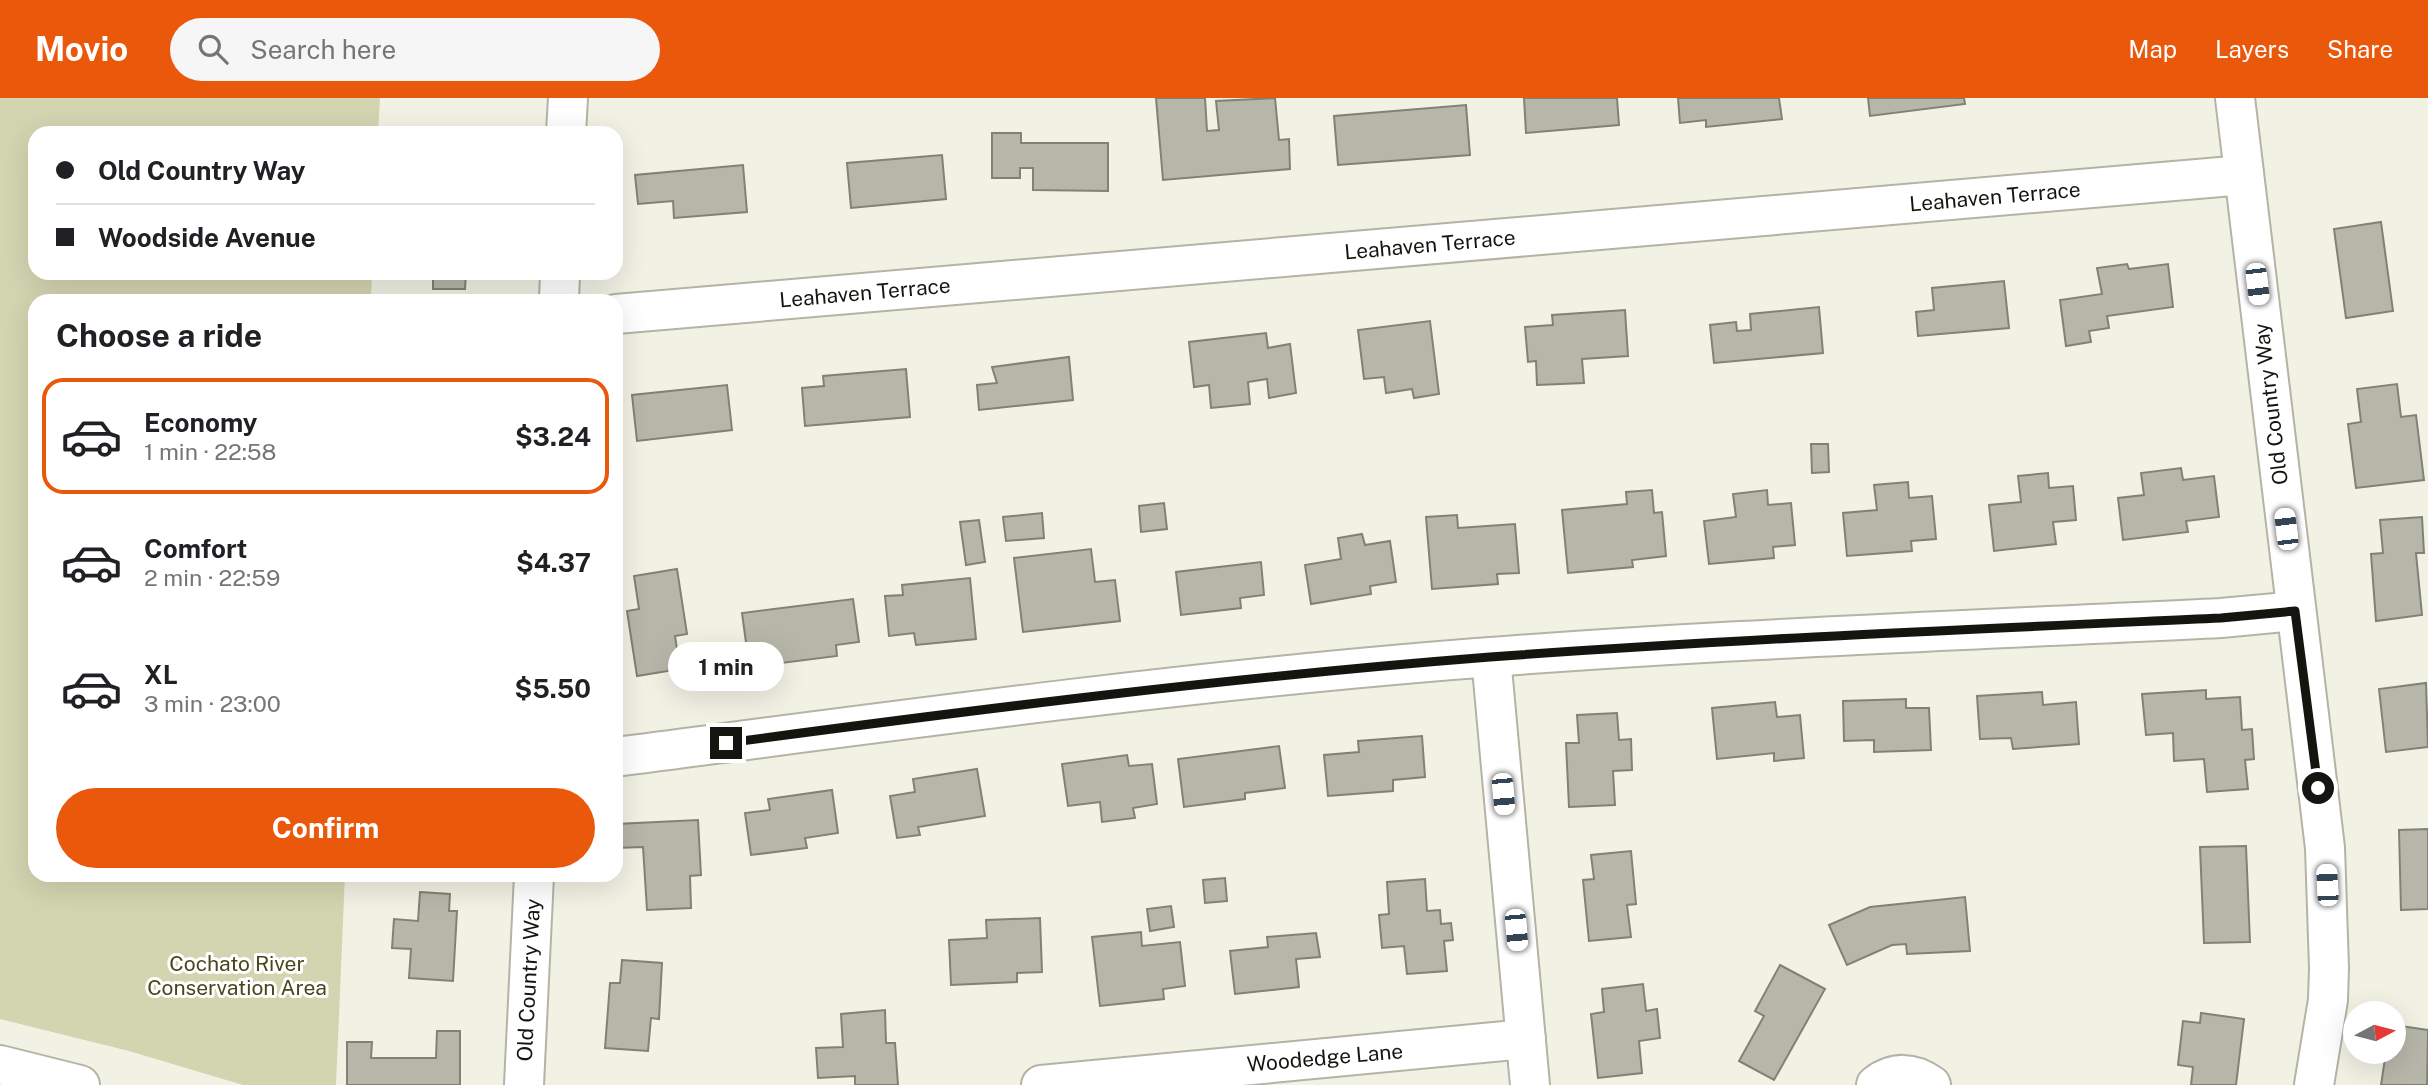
<!DOCTYPE html>
<html lang="en">
<head>
<meta charset="utf-8">
<style>
  body { margin:0; font-family:"Public Sans",sans-serif; background:#f6f6f6; color:#202124; height:100vh; display:flex; flex-direction:column; font-size:26px; white-space:nowrap }
  * { box-sizing:border-box; margin:0 }
  p { font-size:23px; color:#757577 }
  .icon { flex:none; width:38px; height:38px; fill:none; stroke:currentColor; stroke-width:2; stroke-linecap:round; stroke-linejoin:round }
  .map { position:relative; flex:1; overflow:hidden }
  .panel { position:absolute; left:28px; top:196px; width:595px; height:588px; display:flex; flex-direction:column; background:#fff; border-radius:21px; box-shadow:0 7px 28px #0002 }
  .panel>* { flex:none }
  .guide { position:absolute; left:28px; top:28px; width:595px; height:154px; border-radius:21px; box-shadow:0 7px 28px #0002; display:grid; align-content:center; height:154px; padding:0 28px; background:#fff }
  .needle { width:46px; rotate:83deg }
  .fabs { position:absolute; left:2343px; top:903px; display:grid; gap:14px }
  .fabs a { display:grid; place-items:center; width:63px; height:63px; border-radius:50%; background:#fff; box-shadow:0 7px 28px #0002; font-size:35px }
  .end { position:absolute; width:32px; height:32px; margin:-16px; border:9px solid #151510; background:#fff; box-shadow:0 0 0 4px #fff }
  .from { border-radius:50% }
  .bubble { position:absolute; height:49px; border-radius:24px; background:#fff; box-shadow:0 7px 28px #0002; font-size:23px; font-weight:700; line-height:49px; text-align:center }
  .car { position:absolute; width:21px; height:42px; margin:-21px -10px; border-radius:9px; box-shadow:0 0 5px 2px #0007; background:linear-gradient(#fff 24%,#345 0 40%,#fff 0 76%,#345 0 86%,#fff 0) }
  .guide b { display:flex; align-items:center; gap:24px; height:66px; font-size:26px }
  .guide b+b { border-top:2px solid #e0e0e0 }
  .guide i { width:18px; height:18px; background:#202124 }
  ul { padding:0; list-style:none }
  li { display:flex; align-items:center; gap:21px; height:116px; margin:0 14px 10px; padding:0 14px; border:4px solid transparent; border-radius:21px }
  li div { flex:1 }
  li b { display:block; font-size:26px }
  li em { font-style:normal; font-weight:700 }
  li.active { border-color:#ea580c }
  li>.icon { width:63px; height:63px; stroke-width:1.5 }
  h2 { padding:0 28px; font-size:32px; line-height:84px }
  .primary-button { display:flex; gap:14px; margin-top:auto; padding:14px 28px }
  .primary-button a { flex:1; height:80px; border-radius:42px; background:#ea580c; color:#fff; font-size:28px; font-weight:700; line-height:80px; text-align:center }
  header { display:flex; align-items:center; gap:42px; box-sizing:border-box; height:98px; padding:0 35px; background:#ea580c; color:#fff }
  header strong { font-size:33px }
  nav { display:flex; gap:38px; margin-inline-start:auto; font-size:24px }
  .search { width:490px; height:63px; background:#f6f6f6; display:flex; align-items:center; gap:18px; box-sizing:border-box; padding:0 24px; border-radius:38px; color:#757577; font-size:26px }
  .map>svg:first-child { display:block }
</style>
</head>
<body>
<header>
<strong>Movio</strong>
<div class="search"><svg class="icon" aria-label="search" viewBox="0 0 24 24"><circle cx="10" cy="10" r="6"/><path d="M15 15l6 6"/></svg>Search here</div>
<nav><a>Map</a><a>Layers</a><a>Share</a></nav>
</header>
<div class="map">
<svg width="2428" height="987" viewBox="0 0 2428 987">
  <rect width="100%" height="100%" fill="#f1f2e4"/>
  <path fill="#d3d5b1" d="M0 0H380L378 35H35V175H372L371 203H35V777H345L336 987H243L129 953 0 921Z"/>
  <g fill="#b6b7a9" stroke="#818275" stroke-width="2">
    <path d="M1156 0H1205L1207 33 1219 32 1216 3 1275 0 1279 42 1289 41 1290 71 1163 82Z"/>
    <path d="M1524 0H1617L1619 27 1526 35Z"/>
    <path d="M1678 0H1779L1782 21 1706 29V22L1680 25Z"/>
    <path d="M1868 0H1964L1965 6 1870 18Z"/>
    <path d="M1466 7 1470 57 1338 67 1334 18Z"/>
    <path d="M992 35H1021V45H1108V93L1033 92V70H1020V80H992Z"/>
    <path d="M942 57 946 101 851 110 847 65Z"/>
    <path d="M743 67 747 114 674 120 673 103 638 106 635 77Z"/>
    <path d="M2381 124 2393 213 2346 220 2334 131Z"/>
    <path d="M2127 166 2129 171 2168 166 2173 209 2107 218 2109 230 2089 233 2091 244 2066 248 2060 202 2102 196 2097 170Z"/>
    <path d="M420 175H466L465 191H433V179L420 178Z"/>
    <path d="M2004 183 2009 230 1918 238 1916 214 1934 212 1932 190Z"/>
    <path d="M1819 209 1823 255 1714 265 1710 227 1736 224 1737 233 1751 232 1750 216Z"/>
    <path d="M1625 212 1628 258 1582 261 1584 285 1537 287 1536 263 1528 264 1525 229 1553 227 1552 217Z"/>
    <path d="M1430 223 1439 296 1414 300 1412 291 1386 295 1384 279 1364 281 1358 232Z"/>
    <path d="M1266 235 1268 250 1290 246 1296 295 1269 300 1267 281 1248 284 1250 306 1211 310 1209 287 1194 289 1189 244Z"/>
    <path d="M1069 259 1073 302 979 312 977 287 997 285 992 269Z"/>
    <path d="M906 271 910 319 805 328 802 290 824 288 823 278Z"/>
    <path d="M2397 286 2401 319 2416 317 2424 382 2356 390 2348 326 2361 324 2357 291Z"/>
    <path d="M727 287 732 332 637 343 632 297Z"/>
    <path d="M1811 346H1828L1829 374 1812 375Z"/>
    <path d="M2181 370 2183 382 2214 378 2219 419 2186 423 2188 434 2123 442 2118 400 2144 397 2141 375Z"/>
    <path d="M2048 375 2049 390 2073 388 2076 422 2053 424 2056 446 1994 453 1989 407 2021 404 2018 378Z"/>
    <path d="M1908 384 1909 400 1932 398 1936 441 1911 443 1912 453 1847 458 1843 415 1877 412 1874 387Z"/>
    <path d="M1652 392 1654 415 1662 414 1666 458 1632 462 1633 469 1568 475 1562 412 1627 406 1626 394Z"/>
    <path d="M1767 392 1768 407 1791 405 1795 447 1773 449 1774 460 1709 466 1704 423 1736 419 1733 396Z"/>
    <path d="M1164 405 1167 431 1141 434 1139 408Z"/>
    <path d="M1042 415 1044 440 1006 443 1003 419Z"/>
    <path d="M1457 417 1458 430 1515 426 1519 475 1497 476 1498 486 1432 491 1426 419Z"/>
    <path d="M2422 419 2424 455H2416L2422 517 2376 523 2371 456 2383 455 2380 422Z"/>
    <path d="M979 422 985 464 966 467 960 424Z"/>
    <path d="M1362 436 1365 447 1390 443 1396 484 1370 488 1371 496 1311 506 1305 467 1341 461 1338 440Z"/>
    <path d="M1091 451 1095 484 1115 482 1120 523 1023 534 1014 460Z"/>
    <path d="M1261 464 1264 497 1240 500 1241 510 1181 517 1176 474Z"/>
    <path d="M677 471 687 536 675 538 680 571 637 578 627 513 639 511 634 478Z"/>
    <path d="M970 480 976 541 916 547 914 535 889 538 885 498 903 497 902 487Z"/>
    <path d="M853 501 859 544 836 547 837 558 774 566 773 556 748 559 742 515Z"/>
    <path d="M2426 585 2428 649 2386 654 2379 591Z"/>
    <path d="M2206 592V601L2240 599 2242 632 2252 631 2254 661 2245 662 2248 691 2207 694 2204 661 2174 663 2173 635 2146 637 2142 596Z"/>
    <path d="M2042 594 2043 607 2076 604 2079 646 2013 651 2011 640 1980 641 1977 598Z"/>
    <path d="M1906 601V610H1929L1931 652 1874 654V642L1844 643 1843 603Z"/>
    <path d="M1775 604 1777 619 1800 617 1804 660 1774 663V655L1717 661 1712 610Z"/>
    <path d="M1617 615 1619 642 1631 641 1632 672 1613 673 1615 707 1569 709 1566 645H1579L1577 617Z"/>
    <path d="M1422 638 1425 679 1393 682V693L1328 698 1324 657 1359 654 1358 643Z"/>
    <path d="M1279 648 1285 690 1245 695V701L1184 709 1178 661Z"/>
    <path d="M1127 657 1129 668 1152 666 1157 706 1133 710 1135 720 1102 724 1100 704 1068 708 1062 666Z"/>
    <path d="M977 671 985 718 918 729 920 737 897 740 890 698 915 694 913 681Z"/>
    <path d="M832 692 838 735 805 740 807 750 751 757 745 715 770 712 768 701Z"/>
    <path d="M698 722 701 777 690 778 691 810 647 812 643 749 616 750V726Z"/>
    <path d="M2428 731V811L2401 812 2399 732Z"/>
    <path d="M2246 748 2250 844 2204 845 2200 749Z"/>
    <path d="M1631 753 1636 806 1627 807 1631 839 1589 843 1583 782 1594 781 1591 757Z"/>
    <path d="M1225 780 1227 803 1205 805 1203 782Z"/>
    <path d="M1425 781 1427 813 1440 812 1441 826 1451 825 1453 842 1444 843 1447 873 1407 876 1404 848 1382 850 1379 817 1389 816 1387 784Z"/>
    <path d="M420 794 450 796 449 813H457L453 883 409 880 411 851 392 850 394 821 418 823Z"/>
    <path d="M1965 799 1970 853 1907 856 1906 846 1892 847 1847 867 1829 827 1870 809Z"/>
    <path d="M1171 808 1174 829 1150 833 1147 811Z"/>
    <path d="M1040 820 1042 874 1017 875V884L951 887 949 842 987 840 986 822Z"/>
    <path d="M1141 834 1142 848 1180 844 1185 888 1163 891 1164 901 1100 908 1092 839Z"/>
    <path d="M1316 835 1320 859 1296 861 1299 889 1235 896 1230 853 1268 849 1267 839Z"/>
    <path d="M622 862 662 865 659 921 651 920 648 953 605 950 610 885H620Z"/>
    <path d="M1780 867 1825 891 1774 982 1739 963 1764 918 1755 913Z"/>
    <path d="M1643 886 1646 913 1657 911 1660 940 1639 943 1642 975 1598 980 1591 916 1604 914 1602 891Z"/>
    <path d="M885 912 886 945H895L898 987H855V978L818 980 816 950 843 949 841 916Z"/>
    <path d="M2201 915 2244 921 2236 987H2191L2193 969 2178 967 2183 923 2200 925Z"/>
    <path d="M2394 927 2428 932 2427 987H2381L2386 954H2394Z"/>
    <path d="M437 933H460V987H347V944H372L371 960H436Z"/>
  </g>
  <g fill="none" stroke-linecap="round" stroke-linejoin="round">
    <defs>
      <g id="minor">
        <path d="M2235 0 2325 750 2329 870 2328 902 2314 987"/>
        <path d="M566 35 568 0"/>
        <path d="M559 203 560 175"/>
        <path d="M616 216 2244 77"/>
        <path d="M1491 559 1530 987"/>
        <path d="M616 659C886 624 1156 587 1428 564 1692 542 1957 533 2221 520L2296 513"/>
        <path d="M524 987 534 777"/>
        <path d="M1041 987 1526 941"/>
        <path d="M1876 987C1894 973 1913 974 1931 987"/>
      </g>
      <path id="major" d="M0 967 80 987"/>
    </defs>
    <use href="#minor" stroke="#b3b4a6" stroke-width="42"/>
    <use href="#major" stroke="#b3b4a6" stroke-width="42"/>
    <use href="#minor" stroke="#fff" stroke-width="38"/>
    <use href="#major" stroke="#fff" stroke-width="38"/>
  </g>
  <g fill="none" stroke-linecap="round" stroke-linejoin="round">
    <path stroke="#151510" stroke-width="9" d="M726 645C980 611 1234 579 1490 559 1733 541 1977 531 2221 520L2295 513 2318 690"/>
  </g>
  <g text-anchor="middle" stroke-width="6" stroke-linejoin="round" paint-order="stroke">
    <g font-size="21" fill="#151510" stroke="#fff">
      <text transform="translate(1995 99) rotate(-5)" y="7">Leahaven Terrace</text>
      <text transform="translate(1430 147) rotate(-5)" y="7">Leahaven Terrace</text>
      <text transform="translate(865 195) rotate(-5)" y="7">Leahaven Terrace</text>
      <text transform="translate(2271 306) rotate(-97)" y="7">Old Country Way</text>
      <text transform="translate(529 882) rotate(-87)" y="7">Old Country Way</text>
      <text transform="translate(1325 960) rotate(-5)" y="7">Woodedge Lane</text>
    </g>
    <g font-size="21" fill="#46471a" stroke="#fff">
      <text x="237" y="873">Cochato River<tspan x="237" dy="24">Conservation Area</tspan></text>
    </g>
  </g>
</svg>
<div class="fabs">
<a><svg class="needle" viewBox="-14 -14 28 28"><path d="M0-13l5 13h-10z" fill="#e53935"/><path d="M0 13l5-13h-10z" fill="#757577"/></svg></a>
</div>
<i class="end from" style="left:2318px;top:690px"></i>
<i class="end" style="left:726px;top:645px"></i>
<div class="bubble" style="left:668px;top:544px;width:116px">1 min</div>
<i class="car" style="left:2257px;top:186px;rotate:173deg"></i>
<i class="car" style="left:2286px;top:431px;rotate:353deg"></i>
<i class="car" style="left:1503px;top:696px;rotate:175deg"></i>
<i class="car" style="left:2327px;top:787px;rotate:357deg"></i>
<i class="car" style="left:1516px;top:832px;rotate:175deg"></i>
<div class="guide">
<b><i class="from"></i>Old Country Way</b>
<b><i></i>Woodside Avenue</b>
</div>
<section class="panel">
<h2>Choose a ride</h2>
<ul>
<li class="active"><svg class="icon" aria-label="car" viewBox="0 0 24 24"><path d="M5 17H2v-5l4-1 3-4h7l3 4 3 1v5h-3M9 17h6M6 11h13"/><circle cx="7" cy="17" r="2"/><circle cx="17" cy="17" r="2"/></svg><div><b>Economy</b><p>1 min · 22:58</p></div><em>$3.24</em></li>
<li><svg class="icon" aria-label="car" viewBox="0 0 24 24"><path d="M5 17H2v-5l4-1 3-4h7l3 4 3 1v5h-3M9 17h6M6 11h13"/><circle cx="7" cy="17" r="2"/><circle cx="17" cy="17" r="2"/></svg><div><b>Comfort</b><p>2 min · 22:59</p></div><em>$4.37</em></li>
<li><svg class="icon" aria-label="car" viewBox="0 0 24 24"><path d="M5 17H2v-5l4-1 3-4h7l3 4 3 1v5h-3M9 17h6M6 11h13"/><circle cx="7" cy="17" r="2"/><circle cx="17" cy="17" r="2"/></svg><div><b>XL</b><p>3 min · 23:00</p></div><em>$5.50</em></li>
</ul>
<div class="primary-button"><a>Confirm</a></div>
</section>
</div>
</body>
</html>
